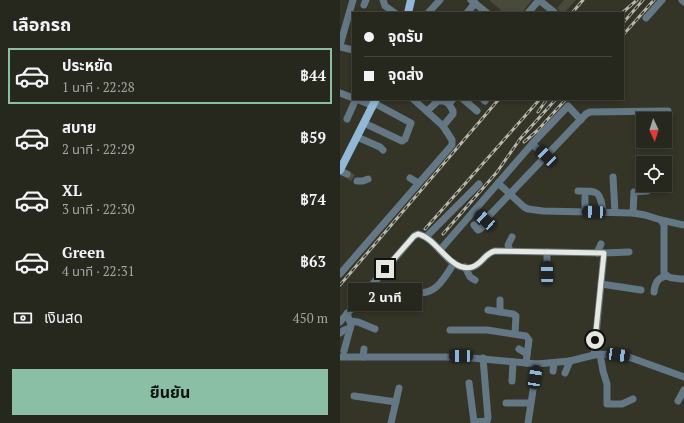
<!DOCTYPE html>
<html lang="th">
<head>
<meta charset="utf-8">
<style>
  body { margin:0; font-family:"PT Serif","Noto Sans Thai",serif; background:#2f3026; color:#f1f3f6; height:100vh; display:flex; flex-direction:column; font-size:15px; white-space:nowrap }
  * { box-sizing:border-box; margin:0 }
  p { font-size:13px; color:#a4a6a4 }
  .icon { flex:none; width:22px; height:22px; fill:none; stroke:currentColor; stroke-width:2; stroke-linecap:round; stroke-linejoin:round }
  .map { position:relative; flex:1; overflow:hidden }
  .drawer { display:flex; flex-direction:column; background:#27281d; width:340px }
  .drawer>* { flex:none }
  .guide { position:absolute; left:12px; top:12px; width:272px; height:88px; border-radius:0px; box-shadow:0 2px 6px #0003,0 0 0 1px #43443b; display:grid; align-content:center; height:88px; padding:0 12px; background:#27281d }
  .needle { width:26px; rotate:176deg }
  .tools { position:absolute; left:296px; top:112px; display:grid; gap:8px }
  .tools a { display:grid; place-items:center; width:36px; height:36px; border-radius:0px; background:#27281d; box-shadow:0 2px 6px #0003,0 0 0 1px #43443b; font-size:20px }
  .end { position:absolute; width:18px; height:18px; margin:-9px; border:5px solid #e6e7de; background:#111; box-shadow:0 0 0 2px #111 }
  .from { border-radius:50% }
  .bubble { position:absolute; height:28px; border-radius:0px; background:#27281d; box-shadow:0 2px 6px #0003,0 0 0 1px #43443b; font-size:13px; font-weight:700; line-height:28px; text-align:center }
  .car { position:absolute; width:12px; height:24px; margin:-12px -6px; border-radius:5px; box-shadow:0 0 3px 1px #0007; background:linear-gradient(#222 24%,#8ab4d8 0 40%,#222 0 76%,#8ab4d8 0 86%,#222 0) }
  .guide b { display:flex; align-items:center; gap:14px; height:38px; font-size:15px }
  .guide b+b { border-top:1px solid #43443b }
  .guide i { width:10px; height:10px; background:#f1f3f6 }
  ul { padding:0; list-style:none }
  li { display:flex; align-items:center; gap:12px; height:56px; margin:0 8px 6px; padding:0 4px; border:2px solid transparent; border-radius:0px }
  li div { flex:1 }
  li b { display:block; font-size:15px }
  li em { font-style:normal; font-weight:700 }
  li.on { border-color:#8abfa5 }
  li>.icon { width:36px; height:36px; stroke-width:1.5 }
  h2 { padding:0 12px; font-size:18px; line-height:48px }
  .pay { display:flex; align-items:center; gap:10px; height:44px; padding:0 12px; font-size:15px }
  .pay p { margin-inline-start:auto }
  .action { display:flex; gap:8px; margin-top:auto; padding:8px 12px }
  .action a { flex:1; height:46px; border-radius:0px; background:#8abfa5; color:#111; font-size:16px; font-weight:700; line-height:46px; text-align:center }
  main { display:flex; flex:1; min-height:0 }
  .map>svg:first-child { display:block }
</style>
</head>
<body>
<main>
<section class="drawer">
<h2>เลือกรถ</h2>
<ul>
<li class="on"><svg class="icon" aria-label="car" viewBox="0 0 24 24"><path d="M5 17H2v-5l4-1 3-4h7l3 4 3 1v5h-3M9 17h6M6 11h13"/><circle cx="7" cy="17" r="2"/><circle cx="17" cy="17" r="2"/></svg><div><b>ประหยัด</b><p>1 นาที · 22:28</p></div><em>฿44</em></li>
<li><svg class="icon" aria-label="car" viewBox="0 0 24 24"><path d="M5 17H2v-5l4-1 3-4h7l3 4 3 1v5h-3M9 17h6M6 11h13"/><circle cx="7" cy="17" r="2"/><circle cx="17" cy="17" r="2"/></svg><div><b>สบาย</b><p>2 นาที · 22:29</p></div><em>฿59</em></li>
<li><svg class="icon" aria-label="car" viewBox="0 0 24 24"><path d="M5 17H2v-5l4-1 3-4h7l3 4 3 1v5h-3M9 17h6M6 11h13"/><circle cx="7" cy="17" r="2"/><circle cx="17" cy="17" r="2"/></svg><div><b>XL</b><p>3 นาที · 22:30</p></div><em>฿74</em></li>
<li><svg class="icon" aria-label="car" viewBox="0 0 24 24"><path d="M5 17H2v-5l4-1 3-4h7l3 4 3 1v5h-3M9 17h6M6 11h13"/><circle cx="7" cy="17" r="2"/><circle cx="17" cy="17" r="2"/></svg><div><b>Green</b><p>4 นาที · 22:31</p></div><em>฿63</em></li>
</ul>
<div class="pay"><svg class="icon" aria-label="cash" viewBox="0 0 24 24"><path d="M3 7h18v10H3z"/><circle cx="12" cy="12" r="2"/></svg>เงินสด<p>450 m</p></div>
<div class="action"><a>ยืนยัน</a></div>
</section>
<div class="map">
<svg width="344" height="423" viewBox="0 0 344 423">
  <rect width="100%" height="100%" fill="#343527"/>
  <g fill="#494a3b">
    <path d="M149 0H192L184 10 183 13H158L161 10Z"/>
    <path d="M224 0H236L224 13H222L217 8Z"/>
  </g>
  <g fill="none" stroke-linecap="round" stroke-linejoin="round">
    <path stroke="#4f5042" stroke-width="7" stroke-dasharray="7 3.5" stroke-linecap="butt" d="M7 174 17 181"/>
    <g stroke="#637785" stroke-width="7">
      <path d="M43 0 45 6 55 13"/>
      <path d="M131 0 147 13"/>
      <path d="M199 0 214 12"/>
      <path d="M342 0 344 2"/>
      <path d="M24 5 26 0"/>
      <path d="M88 13 100 0"/>
      <path d="M127 13 135 3"/>
      <path d="M188 13 199 0"/>
      <path d="M306 18 322 0"/>
      <path d="M0 45 13 0"/>
      <path d="M0 47 13 50"/>
      <path d="M0 93 13 98"/>
      <path d="M17 99 33 106"/>
      <path d="M73 99 103 126"/>
      <path d="M123 99 137 111"/>
      <path d="M143 99 145 101"/>
      <path d="M87 111 98 101H104L109 104"/>
      <path d="M7 119 16 99"/>
      <path d="M24 123 62 141 65 139 71 123 34 103"/>
      <path d="M17 137 40 147 43 150"/>
      <path d="M192 144 206 156"/>
      <path d="M0 171 7 174"/>
      <path d="M273 177 275 212"/>
      <path d="M70 178 78 183"/>
      <path d="M17 181H23L28 179"/>
      <path d="M158 183 184 207 188 209 203 211 293 213 305 215 321 220 324 225V272C328 280 336 278 344 279"/>
      <path d="M238 191C259 191 260 191 263 212"/>
      <path d="M134 211 145 220 246 114 250 112 328 111"/>
      <path d="M245 211V197"/>
      <path d="M293 213 294 192 307 191"/>
      <path d="M321 220 344 225"/>
      <path d="M134 225 138 230 140 229 144 226 145 220"/>
      <path d="M86 237 139 184"/>
      <path d="M100 250 192 144 228 106 241 120"/>
      <path d="M170 251 168 245 172 237"/>
      <path d="M207 252V273"/>
      <path d="M257 253 261 244"/>
      <path d="M125 267 130 277 135 280"/>
      <path d="M0 274 112 145V140L103 126 113 114V111L109 104 113 99"/>
      <path d="M261 284 301 290"/>
      <path d="M76 292C95 297 105 277 114 263"/>
      <path d="M314 292C315 284 317 278 326 276"/>
      <path d="M148 310 173 314 176 316 175 333"/>
      <path d="M160 312V300"/>
      <path d="M10 321 18 322 35 329"/>
      <path d="M0 322 74 236 78 234C98 239 107 269 129 268 141 267 144 253 155 251L264 253 289 252"/>
      <path d="M110 330H147L186 336 189 340 186 363"/>
      <path d="M0 333 4 330 10 328"/>
      <path d="M179 349 187 354"/>
      <path d="M4 351 11 325 7 313"/>
      <path d="M260 354 263 371 267 384V404H282L293 399"/>
      <path d="M254 355 264 253"/>
      <path d="M0 357H121L197 364 230 361 254 355 269 354 286 356 344 377"/>
      <path d="M23 357 24 349"/>
      <path d="M213 371 214 363"/>
      <path d="M225 373 230 361"/>
      <path d="M172 381 173 362"/>
      <path d="M129 383 134 422 147 421 148 418 143 358"/>
      <path d="M14 396 56 402"/>
      <path d="M338 401 344 390"/>
      <path d="M166 403H190"/>
      <path d="M51 423 59 388"/>
      <path d="M188 423 197 364"/>
    </g>
    <g stroke="#91b9d5" stroke-width="8">
      <path d="M68 13 71 0"/>
      <path d="M0 170 36 99"/>
    </g>
    <defs>
      <g id="rail">
        <path d="M232 13 243 0"/>
        <path d="M282 13 297 0"/>
        <path d="M283 23 303 0"/>
        <path d="M283 35 314 0"/>
        <path d="M198 112 207 99"/>
        <path d="M184 142 198 130 226 99"/>
        <path d="M85 229 200 99"/>
        <path d="M103 234 157 172 180 139 216 99"/>
        <path d="M0 285 159 99"/>
      </g>
    </defs>
    <use href="#rail" stroke="#b6b7ad" stroke-width="3"/>
    <use href="#rail" stroke="#343527" stroke-width="1.5" stroke-dasharray="4.5" stroke-linecap="butt"/>
  </g>
  <g fill="none" stroke-linecap="round" stroke-linejoin="round">
    <path stroke="#e6e7de" stroke-width="5" d="M45 269 74 236 78 234C97 238 111 273 132 267 142 264 145 253 155 251L264 253 255 340"/>
  </g>
</svg>
<div class="tools">
<a><svg class="needle" viewBox="-14 -14 28 28"><path d="M0-13l5 13h-10z" fill="#e53935"/><path d="M0 13l5-13h-10z" fill="#a4a6a4"/></svg></a>
<a><svg class="icon" aria-label="locate" viewBox="0 0 24 24"><circle cx="12" cy="12" r="6"/><path d="M12 2v4M12 18v4M2 12h4M18 12h4"/></svg></a>
</div>
<i class="end from" style="left:255px;top:340px"></i>
<i class="end" style="left:45px;top:269px"></i>
<div class="bubble" style="left:8px;top:283px;width:74px">2 นาที</div>
<i class="car" style="left:206px;top:156px;rotate:314deg"></i>
<i class="car" style="left:254px;top:212px;rotate:272deg"></i>
<i class="car" style="left:145px;top:220px;rotate:312deg"></i>
<i class="car" style="left:207px;top:273px;rotate:359deg"></i>
<i class="car" style="left:278px;top:355px;rotate:98deg"></i>
<i class="car" style="left:121px;top:356px;rotate:270deg"></i>
<i class="car" style="left:195px;top:377px;rotate:9deg"></i>
<div class="guide">
<b><i class="from"></i>จุดรับ</b>
<b><i></i>จุดส่ง</b>
</div>
</div>
</main>
</body>
</html>
